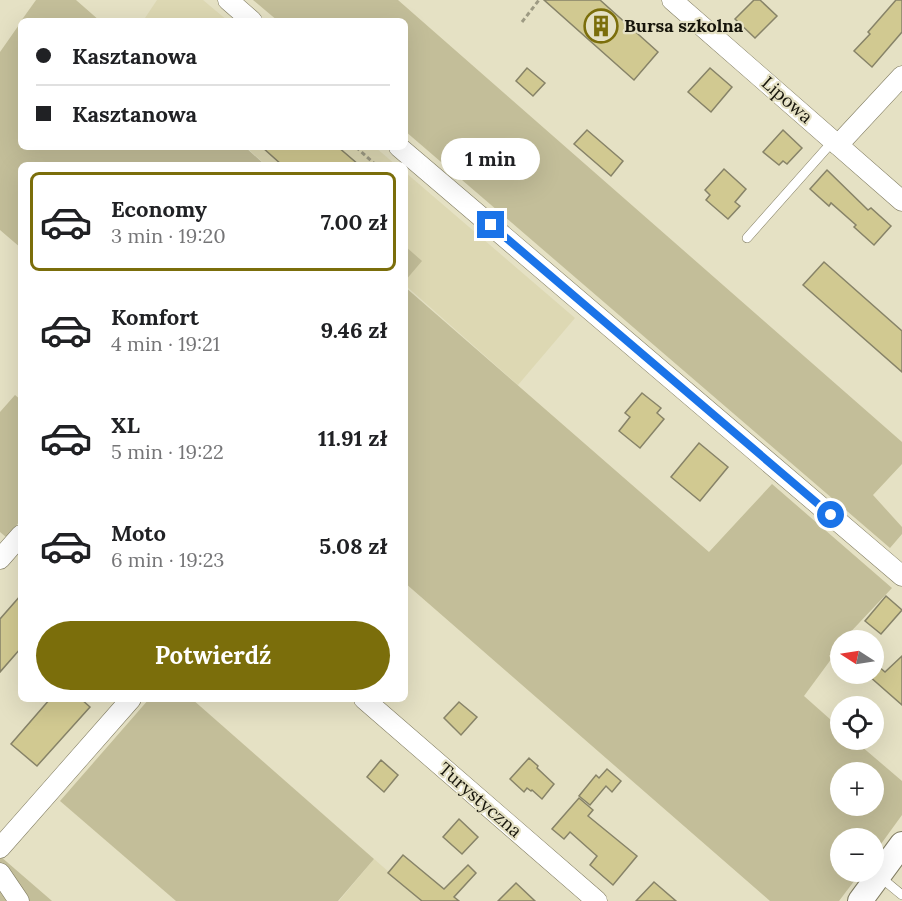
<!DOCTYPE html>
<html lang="pl">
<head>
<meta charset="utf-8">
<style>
  body { margin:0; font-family:Lora,serif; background:#f2f2f2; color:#202124; height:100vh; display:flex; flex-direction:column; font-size:22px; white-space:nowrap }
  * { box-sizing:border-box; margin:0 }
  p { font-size:20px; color:#757577 }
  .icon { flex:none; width:33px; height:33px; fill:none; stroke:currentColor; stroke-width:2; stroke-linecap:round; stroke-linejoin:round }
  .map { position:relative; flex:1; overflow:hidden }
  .sheet { position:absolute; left:18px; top:162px; width:390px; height:540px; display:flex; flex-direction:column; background:#fff; border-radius:9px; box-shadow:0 6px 24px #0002 }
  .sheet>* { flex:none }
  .banner { position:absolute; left:18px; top:18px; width:390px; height:132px; border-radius:9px; box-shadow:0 6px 24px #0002; display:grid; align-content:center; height:132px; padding:0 18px; background:#fff }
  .needle { width:39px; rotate:282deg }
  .tools { position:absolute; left:830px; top:630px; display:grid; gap:12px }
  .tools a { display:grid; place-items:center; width:54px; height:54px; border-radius:50%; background:#fff; box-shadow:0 6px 24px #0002; font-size:30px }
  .end { position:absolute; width:27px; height:27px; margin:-14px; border:8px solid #1a73e8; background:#fff; box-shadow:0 0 0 3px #fff }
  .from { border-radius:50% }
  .bubble { position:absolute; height:42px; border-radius:21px; background:#fff; box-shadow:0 6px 24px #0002; font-size:20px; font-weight:700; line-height:42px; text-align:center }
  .banner b { display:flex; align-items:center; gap:21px; height:57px; font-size:22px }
  .banner b+b { border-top:2px solid #e0e0e0 }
  .banner i { width:15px; height:15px; background:#202124 }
  ul { padding:10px 0 0; list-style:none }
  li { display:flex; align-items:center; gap:18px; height:99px; margin:0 12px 9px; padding:0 6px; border:3px solid transparent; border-radius:9px }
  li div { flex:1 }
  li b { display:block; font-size:22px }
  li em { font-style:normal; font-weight:700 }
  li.on { border-color:#7b6e0b }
  li>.icon { width:54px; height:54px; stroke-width:1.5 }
  .cta { display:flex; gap:12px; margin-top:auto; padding:12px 18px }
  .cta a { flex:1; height:69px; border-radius:36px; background:#7b6e0b; color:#fff; font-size:24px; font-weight:700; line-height:69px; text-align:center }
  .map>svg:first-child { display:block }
</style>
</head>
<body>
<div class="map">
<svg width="902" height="901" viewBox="0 0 902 901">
  <rect width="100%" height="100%" fill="#e5e1c4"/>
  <g fill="#ddd8b3">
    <path d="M157 0H203L228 21H143Z"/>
    <path d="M246 147H375L396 165H266Z"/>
    <path d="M405 172 575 318 518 385 405 285Z"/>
    <path d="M374 859 422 901H339Z"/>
  </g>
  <g fill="#c3be99" fill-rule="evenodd">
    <path d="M36 0H76L100 21H21Z"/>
    <path d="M253 0H398L902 442V464L873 495 902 527V534L890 548 405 131V21H278Z"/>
    <path d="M21 22V147H245L265 165H21V248L0 230V52Z"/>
    <path d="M405 246 422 261 405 281Z"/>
    <path d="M405 287 709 552 772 484 892 588 843 640H840V644L829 656 832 658 804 696 840 728V740H854L902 781V815L873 855V838H840V872H861L839 901H770L405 583ZM840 772H873V806H840Z"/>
    <path d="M15 395 21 400V520L6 537 0 532V412Z"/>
    <path d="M149 699H192L374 859 338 901H176L60 801Z"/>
    <path d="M0 856 52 901H0Z"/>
  </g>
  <g fill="#d1c991" stroke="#878368" stroke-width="1.5">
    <path d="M544 0H600L658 52 634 80Z"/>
    <path d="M754 0H760L777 16 755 38 735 19Z"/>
    <path d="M896 0H902V32L872 67 854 51 870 34 868 32Z"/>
    <path d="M527 68 545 83 533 96 516 81Z"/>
    <path d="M710 68 732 87 711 112 688 92Z"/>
    <path d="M587 130 623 161 611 176 574 144Z"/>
    <path d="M783 130 802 148 787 164 783 161 779 165 763 152Z"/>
    <path d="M262 147H338L359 165H282Z"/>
    <path d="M724 169 746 189 735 202 740 206 728 219 706 200 710 195 705 190Z"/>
    <path d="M827 170 868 210 871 208 891 226 874 245 854 227 856 225 831 203 829 206 810 189Z"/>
    <path d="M824 262 902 331V372L803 285Z"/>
    <path d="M642 393 661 408 657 413 664 419 640 448 619 431 630 417 625 413Z"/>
    <path d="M699 443 728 467 700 501 671 477Z"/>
    <path d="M21 595V648L0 672V619Z"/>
    <path d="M886 596 902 610 881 634 865 621Z"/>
    <path d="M902 656V705L869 676 878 666 885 672Z"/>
    <path d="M50 699H81L90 707 37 766 11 744Z"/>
    <path d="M459 702 477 717 461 735 444 718Z"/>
    <path d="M529 758 538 766 537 768 554 784 542 799 532 790 531 791 527 788 524 792 510 779Z"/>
    <path d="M381 760 398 775 384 792 367 777Z"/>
    <path d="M607 769 621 781 612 792 606 786 590 805 579 796 596 775 599 778Z"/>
    <path d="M579 798 593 810 588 816 637 856 613 885 590 865 597 856 570 832 564 839 552 829Z"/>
    <path d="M459 819 478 837 462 854 443 837Z"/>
    <path d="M403 855 444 889 468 865 476 873 454 897 459 901H422L388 873Z"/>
    <path d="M654 882 676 901H636Z"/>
    <path d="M516 883 535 901H498Z"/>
  </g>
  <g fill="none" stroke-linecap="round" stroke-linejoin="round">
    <defs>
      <g id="service">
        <path d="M747 238 833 141"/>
        <path d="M879 876 902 895"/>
      </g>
      <g id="minor">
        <path d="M228 0 252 21"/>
        <path d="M672 0 902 201"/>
        <path d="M838 145 902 76"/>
        <path d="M399 147 902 576"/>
        <path d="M0 559 21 535"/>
        <path d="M364 699 597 901"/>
        <path d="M0 848 131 699"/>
        <path d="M0 873 19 901"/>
      </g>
      <path id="tertiary" d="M860 901 902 844"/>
    </defs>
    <use href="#service" stroke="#807c62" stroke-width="10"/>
    <use href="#minor" stroke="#807c62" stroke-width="21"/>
    <use href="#tertiary" stroke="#807c62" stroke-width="26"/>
    <g stroke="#9d9a83" stroke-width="3" stroke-dasharray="4.5 3" stroke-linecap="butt">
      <path d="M522 22 539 0"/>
      <path d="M356 147 376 165"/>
    </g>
    <use href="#service" stroke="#fff" stroke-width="9"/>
    <use href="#minor" stroke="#fff" stroke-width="20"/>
    <use href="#tertiary" stroke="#fff" stroke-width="24"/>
  </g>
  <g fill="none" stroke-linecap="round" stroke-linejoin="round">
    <path stroke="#1a73e8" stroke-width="8" d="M491 225 831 515"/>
  </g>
  <defs>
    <symbol id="building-ring" viewBox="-11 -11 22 22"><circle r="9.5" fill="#e5e1c4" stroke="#7b6e0b" stroke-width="1.5"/><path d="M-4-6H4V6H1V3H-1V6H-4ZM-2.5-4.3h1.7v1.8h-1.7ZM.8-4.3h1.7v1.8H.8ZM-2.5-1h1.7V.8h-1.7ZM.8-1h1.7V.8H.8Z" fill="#7b6e0b"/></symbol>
  </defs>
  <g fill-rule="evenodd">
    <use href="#building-ring" x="582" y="7" width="38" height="38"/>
  </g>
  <g text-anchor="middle" stroke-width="4.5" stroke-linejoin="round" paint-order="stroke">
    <g font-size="18" font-weight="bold" fill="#16140a" stroke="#e5e1c4" text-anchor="start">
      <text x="624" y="32">Bursa szkolna</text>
    </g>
    <g font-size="18" fill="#16140a" stroke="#e5e1c4">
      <text transform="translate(787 100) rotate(41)" y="6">Lipowa</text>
      <text transform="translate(480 800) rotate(41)" y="6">Turystyczna</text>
    </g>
  </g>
</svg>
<div class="tools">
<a><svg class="needle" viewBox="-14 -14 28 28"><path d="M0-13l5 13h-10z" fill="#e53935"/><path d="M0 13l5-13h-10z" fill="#757577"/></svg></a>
<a><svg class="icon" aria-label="locate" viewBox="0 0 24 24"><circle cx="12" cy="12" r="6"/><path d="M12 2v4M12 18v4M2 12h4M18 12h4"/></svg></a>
<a>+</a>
<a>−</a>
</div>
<i class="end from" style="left:831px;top:515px"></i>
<i class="end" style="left:491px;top:225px"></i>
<div class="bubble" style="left:441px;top:138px;width:99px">1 min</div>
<div class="banner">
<b><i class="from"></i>Kasztanowa</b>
<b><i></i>Kasztanowa</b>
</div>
<section class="sheet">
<ul>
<li class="on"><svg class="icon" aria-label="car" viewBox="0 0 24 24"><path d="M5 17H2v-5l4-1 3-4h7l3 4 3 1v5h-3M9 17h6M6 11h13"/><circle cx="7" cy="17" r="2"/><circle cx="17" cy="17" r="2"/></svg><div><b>Economy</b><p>3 min · 19:20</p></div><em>7.00 zł</em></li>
<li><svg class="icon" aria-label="car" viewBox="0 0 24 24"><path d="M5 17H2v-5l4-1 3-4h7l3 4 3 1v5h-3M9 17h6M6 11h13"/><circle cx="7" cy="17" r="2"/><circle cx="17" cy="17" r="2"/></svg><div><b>Komfort</b><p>4 min · 19:21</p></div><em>9.46 zł</em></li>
<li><svg class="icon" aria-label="car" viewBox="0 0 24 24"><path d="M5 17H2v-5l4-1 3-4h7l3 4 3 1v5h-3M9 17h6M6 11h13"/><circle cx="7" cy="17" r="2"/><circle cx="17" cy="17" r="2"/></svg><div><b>XL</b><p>5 min · 19:22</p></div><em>11.91 zł</em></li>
<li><svg class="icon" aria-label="car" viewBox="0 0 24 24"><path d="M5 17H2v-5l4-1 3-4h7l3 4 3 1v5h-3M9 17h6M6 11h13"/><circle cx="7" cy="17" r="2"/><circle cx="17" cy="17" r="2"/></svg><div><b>Moto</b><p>6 min · 19:23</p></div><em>5.08 zł</em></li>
</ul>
<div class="cta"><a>Potwierdź</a></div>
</section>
</div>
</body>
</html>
